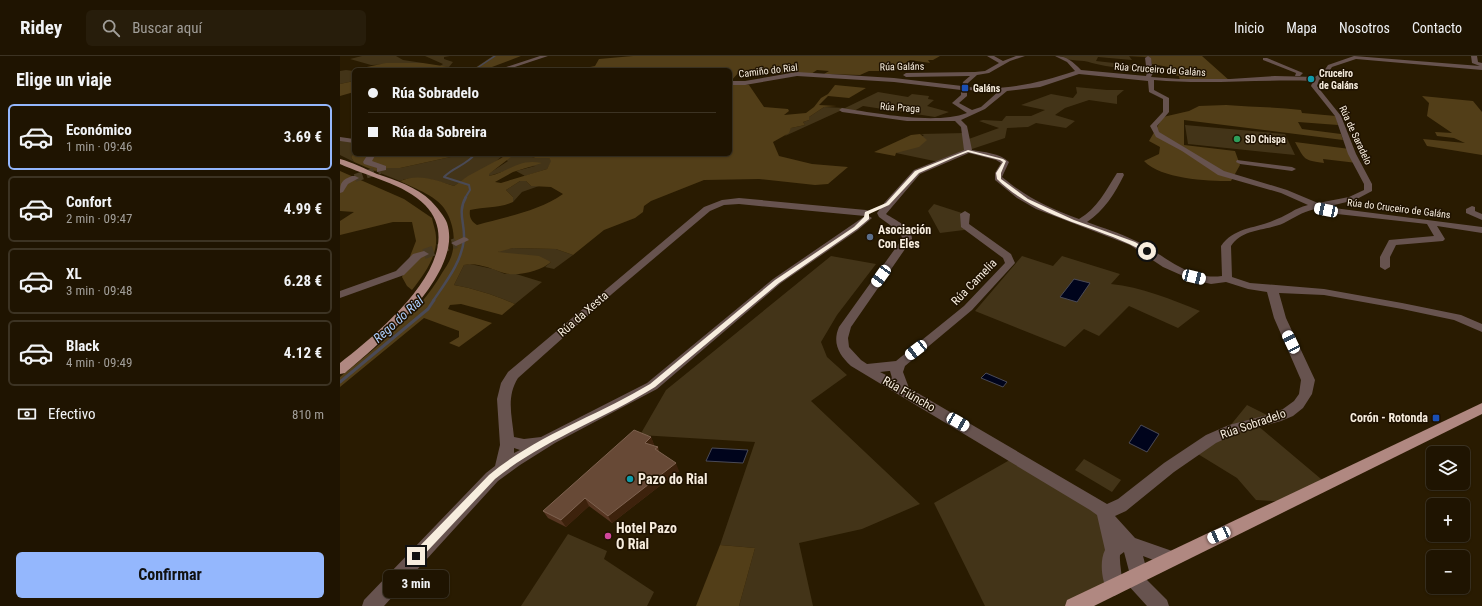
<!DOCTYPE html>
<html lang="es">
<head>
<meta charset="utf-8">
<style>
  body { margin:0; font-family:"Roboto Condensed",sans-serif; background:#271d0b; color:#f1f3f6; height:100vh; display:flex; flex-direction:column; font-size:15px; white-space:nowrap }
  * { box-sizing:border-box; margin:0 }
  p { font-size:13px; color:#a19e99 }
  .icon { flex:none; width:22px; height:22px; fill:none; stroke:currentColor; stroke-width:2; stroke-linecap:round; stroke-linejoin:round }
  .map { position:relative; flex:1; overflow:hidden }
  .details { display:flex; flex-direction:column; background:#1f1401; width:340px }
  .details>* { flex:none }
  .top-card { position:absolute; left:12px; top:12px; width:380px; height:88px; border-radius:6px; box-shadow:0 1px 3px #0004,0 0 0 1px #3c3323; display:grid; align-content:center; height:88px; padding:0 16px; background:#1f1401 }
  .fabs { position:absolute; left:1086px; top:390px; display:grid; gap:8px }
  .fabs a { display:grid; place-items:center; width:44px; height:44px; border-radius:6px; background:#1f1401; box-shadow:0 1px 3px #0004,0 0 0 1px #3c3323; font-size:20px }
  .end { position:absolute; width:18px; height:18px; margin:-9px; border:5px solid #f7edde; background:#111; box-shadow:0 0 0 2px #111 }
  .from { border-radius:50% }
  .bubble { position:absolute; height:28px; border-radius:6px; background:#1f1401; box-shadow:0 1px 3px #0004,0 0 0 1px #3c3323; font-size:13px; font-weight:700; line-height:28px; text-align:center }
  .car { position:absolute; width:12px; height:24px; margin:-12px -6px; border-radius:5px; box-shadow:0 0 3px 1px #0007; background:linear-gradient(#fff 24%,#345 0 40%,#fff 0 76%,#345 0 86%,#fff 0) }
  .top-card b { display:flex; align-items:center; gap:14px; height:38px; font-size:15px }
  .top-card b+b { border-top:1px solid #3c3323 }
  .top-card i { width:10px; height:10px; background:#f1f3f6 }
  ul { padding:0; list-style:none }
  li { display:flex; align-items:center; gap:12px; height:66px; margin:0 8px 6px; padding:0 8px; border:2px solid #3c3323; border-radius:6px }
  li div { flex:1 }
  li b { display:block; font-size:15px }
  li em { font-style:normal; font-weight:700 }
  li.current { border-color:#94b7fd }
  li>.icon { width:36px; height:36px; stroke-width:1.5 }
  h2 { padding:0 16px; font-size:18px; line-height:48px }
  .pay { display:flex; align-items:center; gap:10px; height:44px; padding:0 16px; font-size:15px }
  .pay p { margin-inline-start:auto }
  .button { display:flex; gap:8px; margin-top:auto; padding:8px 16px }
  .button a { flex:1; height:46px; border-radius:6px; background:#94b7fd; color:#111; font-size:16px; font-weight:700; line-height:46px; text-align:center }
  header { display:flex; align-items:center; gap:24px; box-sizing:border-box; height:56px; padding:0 20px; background:#1f1401; border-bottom:1px solid #3c3323 }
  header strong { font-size:19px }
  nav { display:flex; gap:22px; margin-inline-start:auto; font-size:14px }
  .search { width:280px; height:36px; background:#271d0b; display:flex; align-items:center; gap:10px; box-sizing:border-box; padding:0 14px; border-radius:6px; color:#a19e99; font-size:15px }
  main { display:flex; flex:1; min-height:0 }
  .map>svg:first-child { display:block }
</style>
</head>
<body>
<header>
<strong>Ridey</strong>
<div class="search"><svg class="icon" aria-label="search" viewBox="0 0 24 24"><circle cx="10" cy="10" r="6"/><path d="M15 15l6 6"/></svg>Buscar aquí</div>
<nav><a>Inicio</a><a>Mapa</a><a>Nosotros</a><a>Contacto</a></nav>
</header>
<main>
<section class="details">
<h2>Elige un viaje</h2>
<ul>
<li class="current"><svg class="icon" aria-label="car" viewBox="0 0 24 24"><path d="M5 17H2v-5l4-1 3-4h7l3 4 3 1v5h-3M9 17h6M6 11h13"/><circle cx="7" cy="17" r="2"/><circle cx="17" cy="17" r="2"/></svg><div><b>Económico</b><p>1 min · 09:46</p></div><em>3.69 €</em></li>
<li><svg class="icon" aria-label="car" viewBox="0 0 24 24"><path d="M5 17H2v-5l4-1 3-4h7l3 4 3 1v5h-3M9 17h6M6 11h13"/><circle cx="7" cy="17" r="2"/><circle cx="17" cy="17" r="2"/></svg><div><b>Confort</b><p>2 min · 09:47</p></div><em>4.99 €</em></li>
<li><svg class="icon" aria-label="car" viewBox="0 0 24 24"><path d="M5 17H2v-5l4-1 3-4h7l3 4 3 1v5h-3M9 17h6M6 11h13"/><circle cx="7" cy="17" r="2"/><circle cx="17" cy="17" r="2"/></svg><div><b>XL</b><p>3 min · 09:48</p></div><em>6.28 €</em></li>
<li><svg class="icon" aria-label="car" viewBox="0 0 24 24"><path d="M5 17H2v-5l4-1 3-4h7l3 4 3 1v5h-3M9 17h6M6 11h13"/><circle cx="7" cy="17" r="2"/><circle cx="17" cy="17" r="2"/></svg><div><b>Black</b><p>4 min · 09:49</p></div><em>4.12 €</em></li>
</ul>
<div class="pay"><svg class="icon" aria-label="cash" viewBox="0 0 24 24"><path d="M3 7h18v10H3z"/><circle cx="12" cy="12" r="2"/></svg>Efectivo<p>810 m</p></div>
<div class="button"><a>Confirmar</a></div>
</section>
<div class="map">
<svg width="1142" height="550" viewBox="0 0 1142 550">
  <rect width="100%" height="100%" fill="#291b01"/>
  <g fill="#433418">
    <path d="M22 0H56L63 4 83 7 31 9 10 3Z"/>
    <path d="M85 0H110L104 1V3L113 6 109 11 100 10 103 8Z"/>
    <path d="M723 0H789L792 4 758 1 756 5 792 9 791 13C778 12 763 10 752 7 741 3 732 6 720 1Z"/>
    <path d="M6 14 14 15V25L0 28V15Z"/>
    <path d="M736 31 767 34H784L777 40V48L749 44 725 52 715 59 735 65 726 72 696 67 688 71 667 72 665 82 632 93 599 106 556 97 584 79 580 78 625 77 626 84 659 72 639 65 643 64 662 65 666 60H691L705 54 681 49 711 38 733 42 737 37Z"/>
    <path d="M538 36 568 41 572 38 589 40 588 43 594 44 587 50 609 56 595 61 523 50 514 55 502 54 445 80 451 72 465 69 463 66 469 64V61L484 51 505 52Z"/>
    <path d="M845 69 945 78 955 99 848 88Z"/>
    <path d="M0 83 14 85V97L11 101 14 106 0 99Z"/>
    <path d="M124 98H184L195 102H209L212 105 207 113 185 120 176 115 195 110 165 115 149 120 148 118 168 105 161 101C149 113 129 119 114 130 97 125 77 118 60 125L35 115 43 112H60Z"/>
    <path d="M180 125H186L191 130H199L182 136 173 146V141L166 134Z"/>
    <path d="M594 148 625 158 627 171 624 174 600 177 588 155Z"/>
    <path d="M173 192 216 193 233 199 214 213 205 211 211 206 158 197 160 194Z"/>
    <path d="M491 200 536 208 497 259 481 286 487 301 507 319 471 345 580 448 522 473 459 487 473 550H399L415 492 380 489 415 386 300 379 326 334Z"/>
    <path d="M682 200 713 210 722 200 780 218 771 228C801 231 831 243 860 255L838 272 789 250 759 280 744 273 725 291 635 255Z"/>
    <path d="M130 208 153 213 165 218H176L202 226 175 248C154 239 136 233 114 229L124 209Z"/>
    <path d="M907 349 933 362 917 369 987 428 948 446 916 444 897 422 853 395 885 376Z"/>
    <path d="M675 401 756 449 774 531 734 550H645L594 447Z"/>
    <path d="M744 403 781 424 772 436 735 414Z"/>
    <path d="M228 478 267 495 264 503 314 536 307 550H181Z"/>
  </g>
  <g fill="#523e18" fill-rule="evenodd">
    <path d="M153 0H181L144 14H132Z"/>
    <path d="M293 0H600L593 4H588L590 7 570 4 553 15H529L520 19 484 18 489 15 477 14 471 18 399 16 391 25 409 29 424 51 448 53 449 55 444 59 466 57 474 51 481 42 488 38 495 29 526 32 509 42 488 40 479 49 497 50 484 51 469 61V64L463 66 465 69 451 72 449 77 433 86 439 100 472 108 508 111 488 128 475 129 419 123 364 124 311 145 304 150 303 156 295 162 264 174 233 199 216 193 173 192 158 196 199 200 211 206C201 215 177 221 164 217 151 213 138 206 124 209L114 229C136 233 154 239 175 248L162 259 121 248 110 249 108 253 152 267 119 291 109 287 119 281V275L84 262 0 331V321C37 291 78 259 102 217 105 212 109 207 111 201 116 187 114 170 107 157 99 140 75 133 60 125 79 117 96 124 114 130L128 120 167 99 171 101 149 118V120C169 116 178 102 202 107L173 116 155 126 161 127 207 113 211 105 209 102H195L184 98H390V14H203L212 11H250L255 10 259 3ZM180 125H186L191 130 211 131 223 138C199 155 165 161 137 169 131 165 129 161 130 154 146 150 157 153 173 146V141L166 134Z"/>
    <path d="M785 0H862L890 25H840L839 20 826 17 834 12 812 8 810 1Z"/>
    <path d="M46 7H83L109 11 107 14H58L63 12 43 11 23 14 17 13Z"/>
    <path d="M14 25V36L0 40V28Z"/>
    <path d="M1082 40 1133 45 1142 56V99L1087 90 1083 83 1125 87 1114 82 1097 80 1095 76 1112 77 1087 60 1089 47Z"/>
    <path d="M886 49C911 51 936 51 961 54L962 57 996 60 998 69 958 66 962 73 1001 78 1003 84 844 64V89L895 95 900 109 891 125C866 125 821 123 804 105L819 98 820 91 809 85 823 61 849 55 859 50Z"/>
    <path d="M580 78 587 84 579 91 556 97 555 100 534 96 571 79Z"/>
    <path d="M955 86 1010 93 1017 107 983 103 984 107C963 104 965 104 955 86Z"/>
    <path d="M14 97V98H124L60 112H48L35 115 14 106 11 101Z"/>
    <path d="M0 115 64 143 92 162C93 168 96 175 96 181 98 200 83 220 72 234L67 230 62 221 76 185 72 166H53L0 179V165L14 156 0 155Z"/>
    <path d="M380 489 415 492 399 550H356Z"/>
  </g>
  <g fill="#00041c" stroke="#4a4a56">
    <path d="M734 223 750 227 737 246 720 241Z"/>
    <path d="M646 317 667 326 663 331 641 322Z"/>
    <path d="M801 369 819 378 807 396 789 387Z"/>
    <path d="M372 392 408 394 403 407 366 405Z"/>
  </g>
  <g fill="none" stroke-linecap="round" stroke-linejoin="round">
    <path stroke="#4a4a56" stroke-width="1.5" d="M134 14 155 0"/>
    <path stroke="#4a4a56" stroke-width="2" d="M125 142 130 134 129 129 104 121C113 111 127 109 135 98"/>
    <path stroke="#4a4a56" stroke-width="2.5" d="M93 245C105 227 122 206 124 183 125 167 117 156 126 141"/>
    <path stroke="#4a4a56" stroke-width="3" d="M0 326 88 253 94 244"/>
    <path stroke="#483a22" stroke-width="8" stroke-dasharray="8 4" stroke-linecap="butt" d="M15 122 40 114"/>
    <path stroke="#483a22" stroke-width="10" stroke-dasharray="10 5" stroke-linecap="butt" d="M84 198 116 187"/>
    <g fill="#67534f" fill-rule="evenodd">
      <path d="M200 0H208L166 14H157Z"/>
      <path d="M647 0H654L663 5 676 0H685L670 5 649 17 637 19 628 27V31C667 35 699 27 735 15L727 6 715 0C727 0 733 6 741 14L806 20 807 17 805 2 808 0 811 2 813 17 811 21 840 23H890L935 20 975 21 984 15 988 9 1014 0 1140 10 1132 7 1131 0H1137L1138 6 1142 7V14L1016 3 992 11 988 17 979 24 977 30 1001 60 1016 98 1032 128V135L1015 144 986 151 1142 171V177L1097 170 1105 183 1103 185 1056 189 1050 201V211L1045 214 1040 211V201L1049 184 1094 180 1087 168 979 156 975 153C960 157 956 161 944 167 927 175 903 172 891 190L892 221 910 227 984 233 1062 247 1121 259 1142 268V276L1114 264 1062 253 984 239 939 237 946 262 975 324 972 338 963 352 953 360 941 365 897 377 876 387 834 416 786 455 775 460 795 482 835 496 838 502 835 508 829 510 803 500 808 519 806 523 827 544 829 550H807L787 528 784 522 787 516 789 515 784 496 780 499C779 511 785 526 780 537L774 540 768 537C762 525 759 506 765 494L757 459 750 454 511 310C499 299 492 287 499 271L562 183 561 177 539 161 537 157 545 146 574 114 624 94 621 71 615 65H567L502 56 499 54 502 52C536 57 595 69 627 57L612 47 621 39V34L554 26 457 20 405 29H390V25H405L457 16 554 22 622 30 623 26 630 20 566 21 563 19 566 17 635 16 645 15 659 7ZM739 18 808 25 809 36 823 43V56L810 70 816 81 842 95 878 119 941 137 968 149C953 153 950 158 937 163 916 173 895 170 881 190L882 220C848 225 824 198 796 185 780 177 763 172 747 166 764 155 775 137 784 119L783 117H777C766 134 757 153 739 163 707 151 689 143 662 121L669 106C660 97 643 96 632 94L627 70 621 64 645 53 667 35 700 31ZM814 24C867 29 919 23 973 25L971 30 995 60 1008 98 1024 128V134L1009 141 978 147 947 134 884 115 819 76 817 70 829 56V42L814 34ZM627 34 659 35 641 51 632 54 619 47 627 40ZM629 97 656 104 661 107 655 117V124L677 142 696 153 790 189 823 211 850 223 871 228 886 226 908 233 927 236 934 262 961 324 959 338 954 345 943 353 931 358 889 369 866 379 824 407 778 443 767 448 569 332 563 316 565 310 632 254 675 207 671 198 629 168 630 158 625 155 620 158 621 171 663 202 665 207 624 250 556 305 527 308 521 304 509 291 508 282 511 271 572 183C572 171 555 164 546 158L580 118ZM550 315 552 322 540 316 549 315Z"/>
      <path d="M923 2H927L963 17 960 20H955L956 17 923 4Z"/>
      <path d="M0 81 14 83V87L0 85Z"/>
      <path d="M28 98H36L32 105 46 110V114L37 116V112L24 108 23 106Z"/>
      <path d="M897 104 952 111 956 113 952 115 900 108 896 106Z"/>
      <path d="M12 120H15L19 122 8 128 3 136 0 137C0 126 2 124 12 120Z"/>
      <path d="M399 142 526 154 529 155 531 157 527 159 532 162 518 174 441 227 317 333 215 387 180 409 158 425 44 550H22L24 544 146 417 155 410 160 389 157 343 161 327 168 316 364 151 382 144ZM399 148 525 160 433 223 307 327 201 381 184 383 174 381C172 360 166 341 178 322L272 238 370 155 384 149ZM174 392 180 394 174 397Z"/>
      <path d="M1132 150 1135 151V155L1142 158V164L1126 157V153Z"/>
      <path d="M124 181 127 182 129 184 116 190 111 187Z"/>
      <path d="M84 195 89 198 81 202 64 219 0 242V235L56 215 73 198Z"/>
    </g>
    <g fill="#b08881" fill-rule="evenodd">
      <path d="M0 103C12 106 25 113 37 118 55 124 77 131 91 145 96 150 105 161 107 167 124 218 38 289 5 317L0 318V307C37 278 134 200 85 149 65 128 26 120 0 108Z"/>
      <path d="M1142 347V358L754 550H725L727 544Z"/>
    </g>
  </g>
  <path fill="#563521" d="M311 381 314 389 313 390 318 391 319 396 339 415 272 467 249 450 226 471 208 462 203 455Z"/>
  <g fill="#3d220c">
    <path d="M311 381 314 389 308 394 305 387Z"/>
    <path d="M336 407 339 415 272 467 268 460Z"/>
    <path d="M245 442 249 450 226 471 221 464Z"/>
  </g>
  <path fill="#674936" stroke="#7e6250" d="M294 374 311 381 305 387 318 391 315 393 336 407 268 460 245 442 221 464 203 455Z"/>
  <path fill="#f7edde" d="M628 94 663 103 666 105 661 117V123L688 143 734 164 795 186 810 195 805 196C757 169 697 163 657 123L656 117 663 106 660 104 628 96 615 101 579 117 549 149 529 158V163L517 173 439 227 315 331C262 364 203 384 155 423L80 503H73V497L149 419C197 379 257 360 310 328L435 224 514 171 524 161 525 156 546 147 575 115Z"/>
  <g fill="#0f9aa8" stroke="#1f1200" stroke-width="1.5">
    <circle cx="971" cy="23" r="4"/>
    <circle cx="290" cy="423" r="4"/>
  </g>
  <g fill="#1a4fb4" stroke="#1f1200" stroke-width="1.5">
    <rect x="621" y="28" width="8" height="8" rx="2"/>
    <rect x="1092" y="358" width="8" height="8" rx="2"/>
  </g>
  <circle fill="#2e9e5b" stroke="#1f1200" stroke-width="1.5" cx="897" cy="83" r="4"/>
  <circle fill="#5c6f8a" stroke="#1f1200" stroke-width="1.5" cx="530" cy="181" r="4"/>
  <circle fill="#d1479c" stroke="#1f1200" stroke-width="1.5" cx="268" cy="480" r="4"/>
  <g text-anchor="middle" stroke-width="3" stroke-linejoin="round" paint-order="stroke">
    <g font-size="10" fill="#f7edde" stroke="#1f1200">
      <text transform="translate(562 10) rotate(-1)" y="4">Rúa Galáns</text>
      <text transform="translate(820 13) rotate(4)" y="4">Rúa Cruceiro de Galáns</text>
      <text transform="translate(428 14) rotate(-7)" y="4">Camiño do Rial</text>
      <text transform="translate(560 51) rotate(4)" y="4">Rúa Praga</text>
      <text transform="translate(1016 79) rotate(65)" y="4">Rúa de Saradelo</text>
      <text transform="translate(1059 152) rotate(7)" y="4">Rúa do Cruceiro de Galáns</text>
    </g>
    <g font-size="10" font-weight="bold" fill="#f7edde" stroke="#1f1200" text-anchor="start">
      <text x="979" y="21">Cruceiro<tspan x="979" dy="12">de Galáns</tspan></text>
      <text x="633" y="36">Galáns</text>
      <text x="905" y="87">SD Chispa</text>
    </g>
    <g font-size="12" font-weight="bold" fill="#f7edde" stroke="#1f1200" text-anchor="start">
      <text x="538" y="178">Asociación<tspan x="538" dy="14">Con Eles</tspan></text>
      <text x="1088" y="366" text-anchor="end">Corón - Rotonda</text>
    </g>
    <g font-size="12" fill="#f7edde" stroke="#1f1200">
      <text transform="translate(634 226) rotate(-46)" y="4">Rúa Camelia</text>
      <text transform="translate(243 258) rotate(-41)" y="4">Rúa da Xesta</text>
      <text transform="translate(569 338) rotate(30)" y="4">Rúa Fiúncho</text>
      <text transform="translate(913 368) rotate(-19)" y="4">Rúa Sobradelo</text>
    </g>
    <g font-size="13" font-style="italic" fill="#abcdfa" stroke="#1f1200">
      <text transform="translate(58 263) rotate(-42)" y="5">Rego do Rial</text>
    </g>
    <g font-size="14" font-weight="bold" fill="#f7edde" stroke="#1f1200" text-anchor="start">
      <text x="298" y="428">Pazo do Rial</text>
      <text x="276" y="477">Hotel Pazo<tspan x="276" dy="16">O Rial</tspan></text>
    </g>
  </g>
</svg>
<div class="fabs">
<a><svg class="icon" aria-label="layers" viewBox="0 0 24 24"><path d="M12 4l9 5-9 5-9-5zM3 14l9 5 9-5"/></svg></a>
<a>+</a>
<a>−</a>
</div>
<i class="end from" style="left:807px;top:195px"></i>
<i class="end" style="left:76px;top:500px"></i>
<div class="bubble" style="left:43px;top:514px;width:66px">3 min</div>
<i class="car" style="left:986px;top:154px;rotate:282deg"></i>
<i class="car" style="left:541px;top:220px;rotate:216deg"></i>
<i class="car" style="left:854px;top:221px;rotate:104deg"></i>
<i class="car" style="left:951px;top:286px;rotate:334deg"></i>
<i class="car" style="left:576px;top:294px;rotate:232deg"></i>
<i class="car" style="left:618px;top:366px;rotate:120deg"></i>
<i class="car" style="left:879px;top:479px;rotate:246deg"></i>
<div class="top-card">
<b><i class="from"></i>Rúa Sobradelo</b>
<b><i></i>Rúa da Sobreira</b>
</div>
</div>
</main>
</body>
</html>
